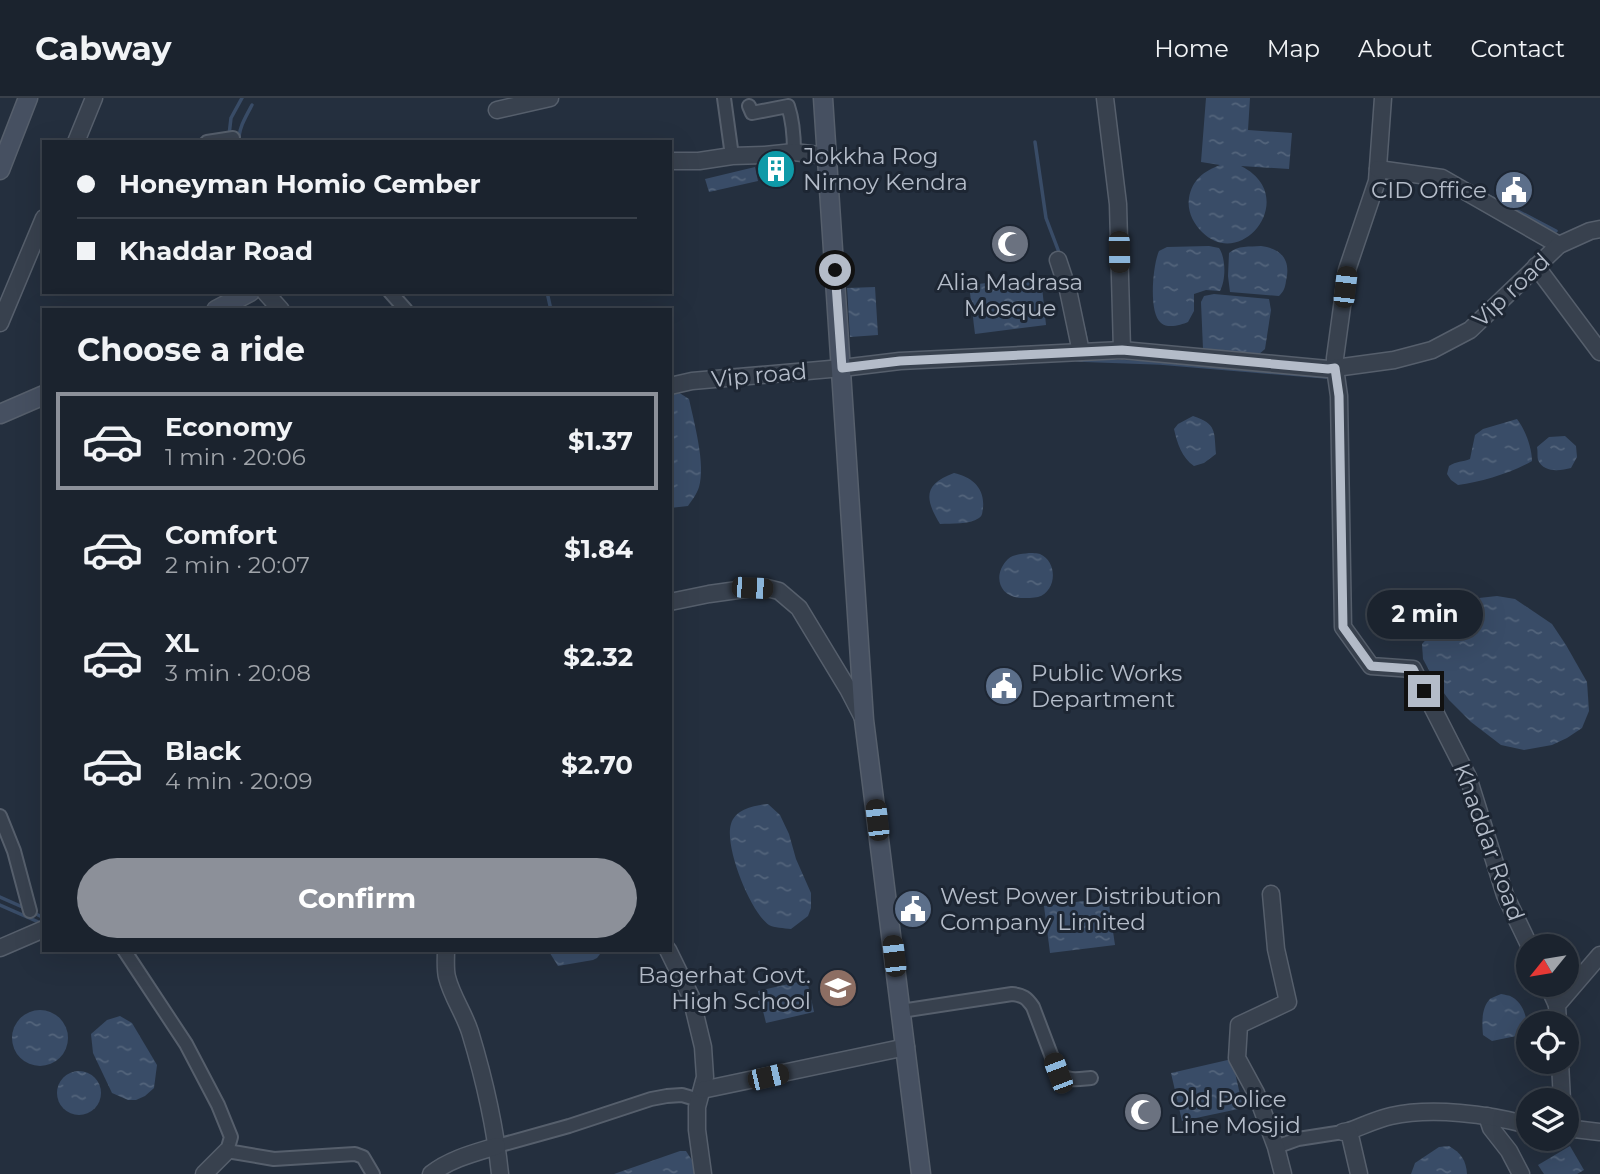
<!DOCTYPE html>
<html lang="en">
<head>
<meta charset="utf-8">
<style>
  body { margin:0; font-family:Montserrat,sans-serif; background:#242b36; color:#f1f3f6; height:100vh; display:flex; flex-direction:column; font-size:26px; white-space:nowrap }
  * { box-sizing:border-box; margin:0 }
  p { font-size:23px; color:#a0a4aa }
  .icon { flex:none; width:38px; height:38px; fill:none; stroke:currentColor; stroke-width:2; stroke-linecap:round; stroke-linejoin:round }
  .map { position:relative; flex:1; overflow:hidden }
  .drawer { position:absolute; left:42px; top:210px; width:630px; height:644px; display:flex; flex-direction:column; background:#1b232e; border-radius:0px; box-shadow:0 7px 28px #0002,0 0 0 2px #39404a }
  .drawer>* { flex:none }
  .banner { position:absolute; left:42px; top:42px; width:630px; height:154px; border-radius:0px; box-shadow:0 7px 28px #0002,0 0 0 2px #39404a; display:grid; align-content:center; height:154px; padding:0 35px; background:#1b232e }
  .needle { width:46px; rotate:240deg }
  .fabs { position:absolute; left:1516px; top:836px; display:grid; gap:14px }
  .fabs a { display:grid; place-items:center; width:63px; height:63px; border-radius:50%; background:#1b232e; box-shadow:0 7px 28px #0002,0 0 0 2px #39404a; font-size:35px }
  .end { position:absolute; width:32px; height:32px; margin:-16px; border:9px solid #b4bcc9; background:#111; box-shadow:0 0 0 4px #111 }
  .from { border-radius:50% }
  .bubble { position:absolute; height:49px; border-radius:24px; background:#1b232e; box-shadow:0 7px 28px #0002,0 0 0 2px #39404a; font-size:23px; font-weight:700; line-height:49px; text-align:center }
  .car { position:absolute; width:21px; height:42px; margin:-21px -10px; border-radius:9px; box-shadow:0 0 5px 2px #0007; background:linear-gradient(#222 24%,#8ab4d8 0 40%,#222 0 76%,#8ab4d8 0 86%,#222 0) }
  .banner b { display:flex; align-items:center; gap:24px; height:66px; font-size:26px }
  .banner b+b { border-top:2px solid #39404a }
  .banner i { width:18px; height:18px; background:#f1f3f6 }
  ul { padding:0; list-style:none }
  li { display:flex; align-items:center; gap:21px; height:98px; margin:0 14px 10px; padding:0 21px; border:4px solid transparent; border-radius:0px }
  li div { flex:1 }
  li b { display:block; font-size:26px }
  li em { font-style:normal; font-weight:700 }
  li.selected { border-color:#8c9099 }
  li>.icon { width:63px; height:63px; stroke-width:1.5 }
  h2 { padding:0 35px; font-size:32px; line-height:84px }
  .button { display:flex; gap:14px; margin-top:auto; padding:14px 35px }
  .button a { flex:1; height:80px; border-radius:42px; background:#8c9099; color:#fff; font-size:28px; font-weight:700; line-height:80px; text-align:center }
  header { display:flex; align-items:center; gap:42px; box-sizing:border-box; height:98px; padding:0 35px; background:#1b232e; border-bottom:2px solid #39404a }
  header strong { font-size:33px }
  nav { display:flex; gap:38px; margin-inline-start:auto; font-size:24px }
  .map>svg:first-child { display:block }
</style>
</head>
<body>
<header>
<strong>Cabway</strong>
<nav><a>Home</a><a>Map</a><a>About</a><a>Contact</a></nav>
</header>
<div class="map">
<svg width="1600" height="1076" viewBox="0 0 1600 1076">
  <defs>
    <pattern id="water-ripples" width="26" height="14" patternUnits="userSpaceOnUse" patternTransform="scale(1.75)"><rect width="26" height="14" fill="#394c67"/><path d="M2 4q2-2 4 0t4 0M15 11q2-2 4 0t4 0" fill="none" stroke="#53647b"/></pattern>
  </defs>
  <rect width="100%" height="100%" fill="#242f3e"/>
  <g fill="url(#water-ripples)">
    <path d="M1206 0H1250L1248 32 1292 35 1289 71 1241 68C1301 98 1242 174 1202 134 1193 125 1187 113 1189 100 1192 82 1204 73 1220 67L1201 64Z"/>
    <path d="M755 69 758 83 709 94 705 81Z"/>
    <path d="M1209 148 1219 150C1226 160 1226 182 1220 193L1206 192 1194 196V213L1188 224C1181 227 1168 231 1161 225 1148 215 1153 166 1159 153L1167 149Z"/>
    <path d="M1261 148C1282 151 1291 162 1286 183 1285 190 1284 193 1279 198L1230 194 1228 178 1229 155C1238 147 1249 149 1261 148Z"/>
    <path d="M1041 179 1046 227 975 236 969 187Z"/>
    <path d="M875 189 878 237 850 239 847 190Z"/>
    <path d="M1214 196 1269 201 1271 212 1265 251 1258 257 1209 254 1203 251 1201 204 1204 198Z"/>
    <path d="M678 294 689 301C694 324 706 367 699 389 697 396 692 402 688 408L670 410V296Z"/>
    <path d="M1193 318C1217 326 1214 333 1216 356L1204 365 1194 368C1182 360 1177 345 1174 331L1178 326Z"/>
    <path d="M1517 321C1525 331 1532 350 1532 363 1512 375 1481 384 1458 387L1451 382 1447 376 1449 368C1456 363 1463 364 1470 361L1475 337 1483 331Z"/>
    <path d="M1565 338 1576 348 1577 359 1571 370C1560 373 1544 375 1538 362 1537 358 1538 354 1537 349L1549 339Z"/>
    <path d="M954 375C972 379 985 390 983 410 982 415 983 417 979 420 969 427 952 425 940 426 924 400 924 386 954 375Z"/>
    <path d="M1029 455C1031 455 1038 455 1040 456 1058 464 1057 493 1038 499 1034 500 1026 500 1021 500 999 499 992 477 1008 461 1014 456 1022 456 1029 455Z"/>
    <path d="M1497 498 1515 501 1552 526 1566 547 1587 584 1589 613 1582 630 1567 640 1552 647 1524 652 1501 647 1471 624 1449 602 1433 580 1423 561 1422 546 1451 514 1470 501Z"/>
    <path d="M768 706 780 717 789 736 796 761 811 795V810L808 818 791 831C784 830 774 830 769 827 750 814 724 748 731 726 735 711 755 707 768 706Z"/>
    <path d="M1108 800 1115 847 1050 855 1044 808Z"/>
    <path d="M548 852H603L597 860 593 862 558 868Z"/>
    <path d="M807 882 814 914 766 925 758 893Z"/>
    <path d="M1501 896C1505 897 1509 897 1512 899 1523 905 1527 919 1527 930L1516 938 1492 943 1483 937C1482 926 1481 910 1490 901 1491 900 1499 897 1501 896Z"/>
    <circle cx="40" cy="940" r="28"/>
    <path d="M120 918 132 925 157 967 154 990 145 998 136 1002H128L112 995 93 955 91 936 107 922Z"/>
    <path d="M1232 961 1243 1010 1182 1023 1171 975Z"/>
    <circle cx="79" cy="995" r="22"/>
    <path d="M1449 1048C1461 1055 1466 1062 1467 1076H1411L1415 1065 1439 1049Z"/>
    <path d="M1570 1048 1584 1072 1577 1076H1544L1538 1067Z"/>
    <path d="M680 1053H686L697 1070 698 1076H614Z"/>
  </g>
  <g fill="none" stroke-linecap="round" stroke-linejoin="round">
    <g stroke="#394c67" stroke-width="3.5">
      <path d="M229 37 231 20 242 0"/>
      <path d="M239 44C238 31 246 18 252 7"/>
      <path d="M1035 44 1046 120 1060 157"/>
      <path d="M1483 95 1556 133"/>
      <path d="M547 194 551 212"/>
      <path d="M1084 231 1087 247"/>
      <path d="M1077 262 1160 265 1326 279"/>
      <path d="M0 799 27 811"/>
      <path d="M0 807 43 826"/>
      <path d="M34 815 44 820"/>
    </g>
    <defs>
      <g id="minor">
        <path d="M724 0 732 58"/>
        <path d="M749 8 752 15 788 8C793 23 794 37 794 54"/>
        <path d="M207 44 233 40"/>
        <path d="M390 194 406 212"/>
        <path d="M0 718 14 753 30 813"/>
        <path d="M124 852 186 946 218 1007 231 1039 227 1053 274 1061 355 1056 363 1059 373 1076"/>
        <path d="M901 913 1012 896C1023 897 1027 900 1033 909L1058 975C1068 984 1079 981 1091 980"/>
        <path d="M497 1048 569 1028 651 1001 667 998 682 997 699 1002"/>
        <path d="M1276 1049 1298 1041 1343 1034"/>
      </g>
      <g id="tertiary">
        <path d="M1105 0 1118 106 1122 252"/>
        <path d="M1383 0 1377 83 1347 172 1335 260V270L1339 298 1343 529 1371 568 1413 571 1468 679 1505 797 1530 849"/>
        <path d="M497 12 550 0"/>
        <path d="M76 44 94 0"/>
        <path d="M670 63H699L732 58 765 57 794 54 827 58"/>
        <path d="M1378 71 1442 80 1559 147"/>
        <path d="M1058 162 1068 192 1081 254"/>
        <path d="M1536 168 1600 254"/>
        <path d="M265 194 281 212"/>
        <path d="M0 225 44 120"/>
        <path d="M670 288 692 283 842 270 900 263 1122 252 1328 271 1394 262 1432 252 1470 232 1559 147 1590 133 1600 131"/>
        <path d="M670 504 709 496 752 490H767L779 493 799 510 848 591 863 620"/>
        <path d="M1271 796 1276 851 1288 904 1239 927 1237 960 1256 995 1276 1049 1283 1076"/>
        <path d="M0 850 44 831"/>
        <path d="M446 852C446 861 445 871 447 879 452 899 464 915 470 934 484 980 495 1027 500 1076"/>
        <path d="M668 852 691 899 703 949 705 979 697 1009V1032L703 1076"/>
        <path d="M1548 887 1557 907"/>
        <path d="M1558 926 1557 907 1600 857"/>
        <path d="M1560 964 1562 1003"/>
        <path d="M702 992 906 949"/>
        <path d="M1487 1018 1491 1030 1509 1053 1521 1076"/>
        <path d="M1566 1030 1600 1034"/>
        <path d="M1349 1033C1363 1028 1377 1021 1391 1018 1432 1009 1488 1016 1528 1027"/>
        <path d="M1343 1034 1349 1033 1359 1076"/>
        <path d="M204 1076 227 1053"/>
        <path d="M431 1076C450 1061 474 1055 497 1048"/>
      </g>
      <g id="secondary">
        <path d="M823 0 864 622 921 1076"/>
        <path d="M0 72 28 0"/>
        <path d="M216 212 250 194"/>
        <path d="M0 316 44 297"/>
      </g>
    </defs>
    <use href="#minor" stroke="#565f6c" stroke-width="16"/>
    <use href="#tertiary" stroke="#565f6c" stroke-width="19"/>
    <use href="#secondary" stroke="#565f6c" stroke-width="21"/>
    <use href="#minor" stroke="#38414e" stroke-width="12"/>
    <use href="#tertiary" stroke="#38414e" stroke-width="16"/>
    <use href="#secondary" stroke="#465061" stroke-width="18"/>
  </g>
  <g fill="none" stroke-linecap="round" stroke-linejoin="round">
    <path stroke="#b4bcc9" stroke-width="9" d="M835 172 842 270 900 263 1122 252 1328 271 1335 270 1339 298 1343 529 1371 568 1413 571 1424 593"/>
  </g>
  <defs>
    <symbol id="building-disc" viewBox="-11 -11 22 22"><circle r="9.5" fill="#0f9aa8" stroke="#1d2633"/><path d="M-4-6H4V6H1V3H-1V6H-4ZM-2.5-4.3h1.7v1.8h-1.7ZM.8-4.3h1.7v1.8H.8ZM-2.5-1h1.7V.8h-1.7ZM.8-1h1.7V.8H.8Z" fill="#fff"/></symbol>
    <symbol id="civic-disc" viewBox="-11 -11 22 22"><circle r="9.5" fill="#5c6f8a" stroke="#1d2633"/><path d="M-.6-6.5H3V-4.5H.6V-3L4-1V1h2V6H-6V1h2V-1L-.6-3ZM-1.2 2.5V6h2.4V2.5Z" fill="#fff"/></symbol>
    <symbol id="mosque-disc" viewBox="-11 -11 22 22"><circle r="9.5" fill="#6b7280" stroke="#1d2633"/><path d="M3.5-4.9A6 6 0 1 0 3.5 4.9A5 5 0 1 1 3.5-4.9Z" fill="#fff"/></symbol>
    <symbol id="school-disc" viewBox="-11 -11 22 22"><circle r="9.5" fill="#8d6e63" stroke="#1d2633"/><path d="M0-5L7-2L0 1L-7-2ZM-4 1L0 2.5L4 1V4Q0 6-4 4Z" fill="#fff"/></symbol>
  </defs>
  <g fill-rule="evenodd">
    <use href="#building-disc" x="754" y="49" width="44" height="44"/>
    <use href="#civic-disc" x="1492" y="70" width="44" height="44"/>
    <use href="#mosque-disc" x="988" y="124" width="44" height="44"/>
    <use href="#civic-disc" x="982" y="566" width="44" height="44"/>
    <use href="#civic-disc" x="891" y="789" width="44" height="44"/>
    <use href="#school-disc" x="816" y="868" width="44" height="44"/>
    <use href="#mosque-disc" x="1121" y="992" width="44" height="44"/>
  </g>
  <g text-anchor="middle" stroke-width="6" stroke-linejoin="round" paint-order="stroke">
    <g font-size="23" fill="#b4bcc9" stroke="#1d2633" text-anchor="start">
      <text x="803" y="66">Jokkha Rog<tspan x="803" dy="26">Nirnoy Kendra</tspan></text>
      <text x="1487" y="100" text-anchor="end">CID Office</text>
      <text x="1010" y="192" text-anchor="middle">Alia Madrasa<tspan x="1010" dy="26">Mosque</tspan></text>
      <text x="1031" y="583">Public Works<tspan x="1031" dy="26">Department</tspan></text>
      <text x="940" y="806">West Power Distribution<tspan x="940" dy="26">Company Limited</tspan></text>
      <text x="811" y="885" text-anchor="end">Bagerhat Govt.<tspan x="811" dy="26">High School</tspan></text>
      <text x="1170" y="1009">Old Police<tspan x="1170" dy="26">Line Mosjid</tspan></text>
    </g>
    <g font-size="23" fill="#b4bcc9" stroke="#1d2633">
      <text transform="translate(1511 192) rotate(-43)" y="8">Vip road</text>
      <text transform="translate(759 277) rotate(-5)" y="8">Vip road</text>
      <text transform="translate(1489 744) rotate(70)" y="8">Khaddar Road</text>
    </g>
  </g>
</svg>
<div class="fabs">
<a><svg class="needle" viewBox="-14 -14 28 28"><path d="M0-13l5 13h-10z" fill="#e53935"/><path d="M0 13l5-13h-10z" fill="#a0a4aa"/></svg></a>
<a><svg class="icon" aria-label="locate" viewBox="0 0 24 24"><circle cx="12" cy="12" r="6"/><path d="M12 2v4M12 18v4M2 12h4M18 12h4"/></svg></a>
<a><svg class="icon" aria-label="layers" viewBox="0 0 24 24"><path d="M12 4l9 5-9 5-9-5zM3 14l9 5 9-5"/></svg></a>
</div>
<i class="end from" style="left:835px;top:172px"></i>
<i class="end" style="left:1424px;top:593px"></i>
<div class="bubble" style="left:1367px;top:492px;width:116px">2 min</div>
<i class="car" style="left:1119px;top:154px;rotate:179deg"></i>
<i class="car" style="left:1345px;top:189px;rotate:7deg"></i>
<i class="car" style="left:752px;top:490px;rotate:93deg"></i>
<i class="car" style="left:877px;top:722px;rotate:353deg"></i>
<i class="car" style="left:894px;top:858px;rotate:353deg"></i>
<i class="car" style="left:1058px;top:975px;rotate:339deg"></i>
<i class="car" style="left:768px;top:979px;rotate:77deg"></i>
<div class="banner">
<b><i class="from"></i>Honeyman Homio Cember</b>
<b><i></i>Khaddar Road</b>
</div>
<section class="drawer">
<h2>Choose a ride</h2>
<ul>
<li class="selected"><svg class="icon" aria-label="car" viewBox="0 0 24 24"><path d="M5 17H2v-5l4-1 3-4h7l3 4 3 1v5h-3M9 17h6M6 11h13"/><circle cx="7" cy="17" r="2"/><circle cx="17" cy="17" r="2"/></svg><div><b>Economy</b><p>1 min · 20:06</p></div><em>$1.37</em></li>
<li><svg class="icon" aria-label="car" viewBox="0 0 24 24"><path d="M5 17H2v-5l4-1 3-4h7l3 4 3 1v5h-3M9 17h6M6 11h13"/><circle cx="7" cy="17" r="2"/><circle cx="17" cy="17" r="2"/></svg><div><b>Comfort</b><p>2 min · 20:07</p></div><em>$1.84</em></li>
<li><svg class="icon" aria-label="car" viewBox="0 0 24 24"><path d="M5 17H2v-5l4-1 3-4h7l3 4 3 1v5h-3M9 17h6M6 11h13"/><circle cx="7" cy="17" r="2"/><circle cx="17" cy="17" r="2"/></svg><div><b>XL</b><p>3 min · 20:08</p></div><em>$2.32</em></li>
<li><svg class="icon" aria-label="car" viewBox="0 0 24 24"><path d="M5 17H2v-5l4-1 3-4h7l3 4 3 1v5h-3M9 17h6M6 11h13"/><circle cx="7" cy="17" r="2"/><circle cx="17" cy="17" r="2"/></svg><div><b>Black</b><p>4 min · 20:09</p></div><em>$2.70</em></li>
</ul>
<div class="button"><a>Confirm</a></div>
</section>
</div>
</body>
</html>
